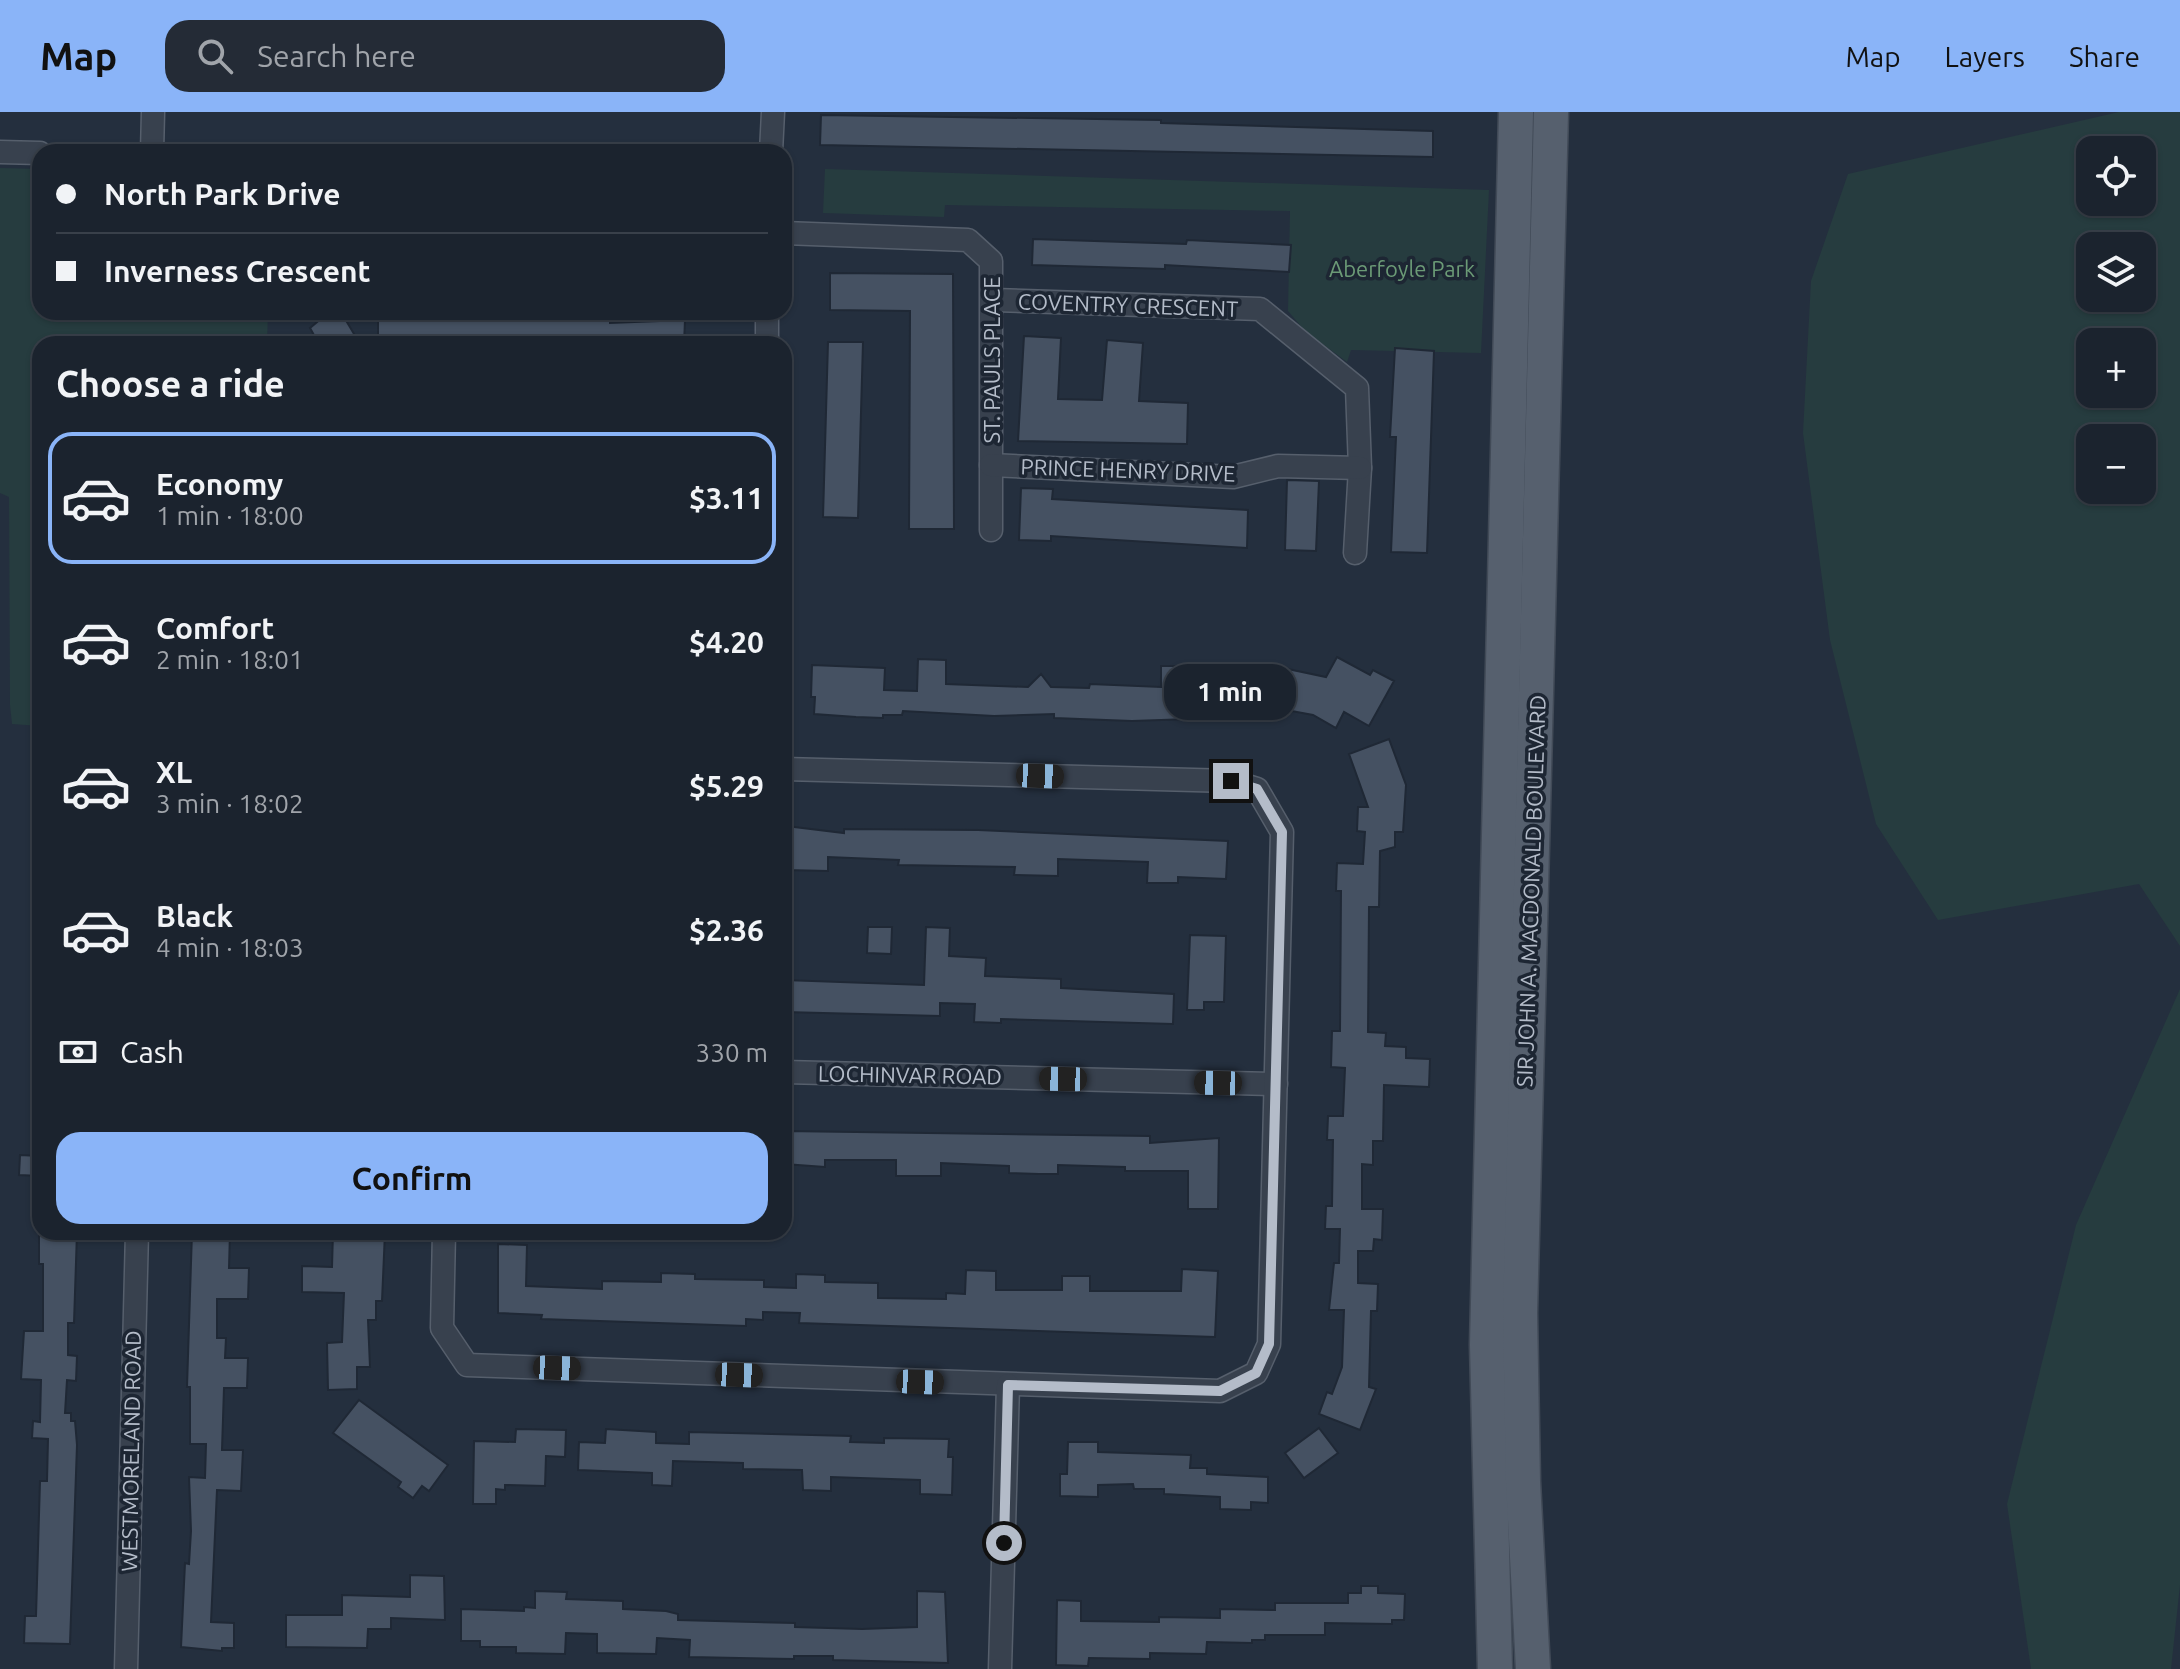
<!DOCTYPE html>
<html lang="en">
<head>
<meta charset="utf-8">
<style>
  body { margin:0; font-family:Ubuntu,sans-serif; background:#242b36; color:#f1f3f6; height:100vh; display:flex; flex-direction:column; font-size:30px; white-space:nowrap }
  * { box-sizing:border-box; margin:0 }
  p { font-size:26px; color:#a0a4aa }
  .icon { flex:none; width:44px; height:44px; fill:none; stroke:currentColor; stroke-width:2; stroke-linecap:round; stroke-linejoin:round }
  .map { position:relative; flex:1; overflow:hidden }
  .panel { position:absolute; left:32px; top:224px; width:760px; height:904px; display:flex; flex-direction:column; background:#1b232e; border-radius:24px; box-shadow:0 2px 6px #0004,0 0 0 2px #39404a }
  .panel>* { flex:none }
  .top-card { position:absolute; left:32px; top:32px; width:760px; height:176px; border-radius:24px; box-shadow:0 2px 6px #0004,0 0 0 2px #39404a; display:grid; align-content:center; height:176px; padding:0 24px; background:#1b232e }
  .tools { position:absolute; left:2076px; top:24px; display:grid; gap:16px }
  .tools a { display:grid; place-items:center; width:80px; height:80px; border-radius:16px; background:#1b232e; box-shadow:0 2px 6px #0004,0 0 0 2px #39404a; font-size:40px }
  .end { position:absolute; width:36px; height:36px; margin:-18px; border:10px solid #b4bcc9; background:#111; box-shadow:0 0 0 4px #111 }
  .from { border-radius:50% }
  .bubble { position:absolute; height:56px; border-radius:24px; background:#1b232e; box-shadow:0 2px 6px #0004,0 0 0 2px #39404a; font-size:26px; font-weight:700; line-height:56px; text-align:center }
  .car { position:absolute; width:24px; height:48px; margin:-24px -12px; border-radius:10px; box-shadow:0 0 6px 2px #0007; background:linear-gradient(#222 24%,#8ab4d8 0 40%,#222 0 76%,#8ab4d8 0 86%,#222 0) }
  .top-card b { display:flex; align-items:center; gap:28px; height:76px; font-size:30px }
  .top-card b+b { border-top:2px solid #39404a }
  .top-card i { width:20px; height:20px; background:#f1f3f6 }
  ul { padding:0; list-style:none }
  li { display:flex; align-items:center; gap:24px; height:132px; margin:0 16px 12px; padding:0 8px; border:4px solid transparent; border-radius:24px }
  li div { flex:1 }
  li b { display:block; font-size:30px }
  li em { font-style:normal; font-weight:700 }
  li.current { border-color:#8ab4f8 }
  li>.icon { width:72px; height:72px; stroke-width:1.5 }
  h2 { padding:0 24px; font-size:36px; line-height:96px }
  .pay { display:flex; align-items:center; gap:20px; height:88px; padding:0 24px; font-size:30px }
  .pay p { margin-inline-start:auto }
  .button { display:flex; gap:16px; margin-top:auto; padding:16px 24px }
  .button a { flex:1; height:92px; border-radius:24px; background:#8ab4f8; color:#111; font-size:32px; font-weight:700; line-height:92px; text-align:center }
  header { display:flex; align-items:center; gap:48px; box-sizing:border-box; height:112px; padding:0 40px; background:#8ab4f8; color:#111 }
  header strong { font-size:38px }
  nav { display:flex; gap:44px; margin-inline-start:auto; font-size:28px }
  .search { width:560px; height:72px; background:#242b36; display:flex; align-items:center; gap:20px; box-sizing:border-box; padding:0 28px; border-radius:24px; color:#a0a4aa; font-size:30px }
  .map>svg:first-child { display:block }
</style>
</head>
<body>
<header>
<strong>Map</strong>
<div class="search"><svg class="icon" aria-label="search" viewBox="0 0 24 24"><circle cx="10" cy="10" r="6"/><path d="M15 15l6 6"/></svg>Search here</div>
<nav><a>Map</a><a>Layers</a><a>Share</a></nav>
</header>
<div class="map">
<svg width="2180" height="1557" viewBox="0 0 2180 1557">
  <rect width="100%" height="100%" fill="#242f3e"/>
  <g fill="#263c3f" fill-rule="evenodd">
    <path d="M2119 0H2180V834L2139 772 1938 808 1876 712 1830 528 1803 321 1811 169 1848 62ZM2142 38V90H2090V38ZM2142 134V186H2090V134ZM2142 230V282H2090V230ZM2142 326V378H2090V326Z"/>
    <path d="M0 56 40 57V200H268L267 232H40V614L12 612 10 593 9 385 0 381Z"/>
    <path d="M825 57 1489 78 1481 241 1351 238 1347 250 1305 219 1288 199 1290 99 945 93 944 105 823 101Z"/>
    <path d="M2180 877V1473L2171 1557H2031L2007 1392 2076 1113Z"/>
  </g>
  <g fill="#455162" stroke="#1f2835" stroke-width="2">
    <path d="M821 3 1161 8V11L1433 19V45L820 33Z"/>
    <path d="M1033 127 1186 132 1187 128 1291 133 1289 160 1165 153V157L1032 153Z"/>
    <path d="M830 161 953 162 954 417H909L910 199 830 198Z"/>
    <path d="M329 200H341L360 232H319L310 216Z"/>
    <path d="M378 200H454L494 204V206L610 207V211L685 208 684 232H378Z"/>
    <path d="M1024 224 1061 226 1058 287 1102 288 1107 228 1143 231 1139 289 1188 291 1187 332 1018 329Z"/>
    <path d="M828 230H863L858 406 823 405Z"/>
    <path d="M1395 236 1434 239 1427 441 1391 440 1396 325H1390Z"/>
    <path d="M1287 368 1319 369 1316 439 1285 438Z"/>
    <path d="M1021 376 1053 377 1052 387 1248 398 1247 436 1051 424V429L1019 428Z"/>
    <path d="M1337 545 1370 563 1373 558 1394 569 1369 614 1344 600 1336 616 1313 603 1248 591V597L1190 593V607L1132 609 1054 606V602L994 604 903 599 902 603H883V606L856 605 814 602 815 585H811L812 553 885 556 884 578 917 579 918 547 946 548V572L1028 575 1041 562 1051 575 1089 576 1090 572 1161 575V554H1191L1190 566 1261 568 1264 552 1326 565Z"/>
    <path d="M1389 627 1406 673 1403 720H1395V735L1380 739 1379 795H1369L1368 920 1386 921 1385 934 1406 935V946L1430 947 1429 975 1384 973 1383 1029H1373V1053L1362 1052V1097H1383L1382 1128 1374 1127 1373 1139H1358V1171L1378 1172 1377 1199H1371L1369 1275 1376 1277 1360 1318 1319 1302 1327 1280 1332 1282 1342 1255 1344 1198H1329L1334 1151H1339L1340 1117H1325L1326 1094H1332L1333 1028H1327L1328 1004H1343L1345 956 1331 955 1332 919H1340L1341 779H1336L1337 751 1363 752 1365 720 1357 719 1358 695H1368L1349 642Z"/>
    <path d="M786 714 844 721V717L978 718 1228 729 1226 767 1178 765V771H1147L1148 750 1058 747V764L1014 763 1015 755 898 753 899 748 828 745V759L785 758Z"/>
    <path d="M868 815H892L891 842 867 841Z"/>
    <path d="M926 815 950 816 949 844 986 846 985 864 1061 867V876L1174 882 1173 912 1001 907V911L974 910 975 892 940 891V904L784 900V868L924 873Z"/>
    <path d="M1190 823 1226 824 1224 890H1204V898H1187Z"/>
    <path d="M784 1019 1150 1024V1031L1219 1026 1218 1097H1188V1059H1125V1055L1058 1053V1062H1039L1009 1061V1054L941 1051V1064H896V1048H825V1055L784 1052Z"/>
    <path d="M20 1043 40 1044V1064L19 1063Z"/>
    <path d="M39 1120H77L74 1211H68V1243L77 1244 76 1269 67 1268 65 1301H71V1309H75L77 1333 70 1532 24 1531 25 1504H36L40 1369H47L48 1327 32 1326 33 1309 40 1310 41 1268 21 1267 24 1219H43V1152H39Z"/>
    <path d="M192 1120H230L229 1156H249L248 1187H217V1226H226L225 1246H248L247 1276H224L222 1338H243L241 1379 217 1378 211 1510 234 1511V1536H222V1539L181 1535 185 1451 189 1452 191 1419 189 1365 205 1366 206 1332H190V1275H187Z"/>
    <path d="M333 1120H385L382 1189H376V1208H368L370 1255H357V1277L328 1278 327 1231 342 1230 344 1181 302 1180V1154L332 1155Z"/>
    <path d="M498 1132 527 1133 526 1174 602 1177V1169L661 1170V1161L695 1162V1167L764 1168V1175L796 1176V1162L825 1163V1170L878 1171V1186L946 1187V1181L965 1182 966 1158 996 1159V1178H1062V1164H1090V1179H1181L1182 1157 1218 1159 1215 1225 799 1211 800 1201 763 1200V1208L746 1207V1214L541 1207 542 1203 498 1201Z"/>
    <path d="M359 1288 448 1353 429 1379 422 1374 413 1386 398 1375 401 1370 333 1321Z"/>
    <path d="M1319 1316 1338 1341 1304 1366 1285 1341Z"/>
    <path d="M516 1317 566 1318 565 1345 546 1344 545 1374 505 1373V1378L496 1377V1392H473L474 1329 515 1330Z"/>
    <path d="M606 1317 656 1320V1331L689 1332V1320L851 1324 850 1330 884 1331V1326L949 1327 948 1345H953L952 1383 920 1382V1368L831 1365V1379L803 1378 802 1358 743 1357V1351L673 1349 672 1374 652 1373V1361L578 1358 579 1330 605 1331Z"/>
    <path d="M1068 1330H1098V1340L1191 1343 1190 1356H1207V1362L1268 1365V1391L1251 1390V1398L1220 1397V1385L1164 1382V1377H1134L1133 1372 1098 1373V1385L1060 1384V1362H1067Z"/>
    <path d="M410 1463 444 1464 445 1508 391 1506V1517H368L367 1536 286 1535V1503H342V1483L410 1485Z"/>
    <path d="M1361 1474H1378V1481L1405 1482 1404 1508H1392V1512L1325 1511V1523H1265V1528H1252V1531L1207 1530 1206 1542 1150 1541V1547L1089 1546 1088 1554 1056 1553 1057 1488 1081 1489V1509L1159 1510V1505L1220 1506V1497L1275 1498V1491H1348V1481H1361Z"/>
    <path d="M535 1479 567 1480 566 1487 623 1489V1497L666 1499 678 1502V1508L795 1511V1515L862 1517 917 1515V1479L945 1480 948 1551 833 1548V1544H794V1547L689 1545 690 1528 657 1526 656 1542 597 1541V1522L566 1521 565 1542 516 1541V1535H480V1529H461V1497L524 1499V1495L535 1496Z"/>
  </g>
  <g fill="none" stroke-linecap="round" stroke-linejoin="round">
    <defs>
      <g id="street">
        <path d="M0 40 40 41"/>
        <path d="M152 40 153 0"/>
        <path d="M771 40 773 0"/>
        <path d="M784 121 968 128 991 149V418"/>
        <path d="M994 188 1260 197 1357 276 1360 356 1355 441"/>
        <path d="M767 232V200"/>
        <path d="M991 353 1233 365 1278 354 1360 356"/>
        <path d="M784 960 1276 972"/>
        <path d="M444 1120 442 1216 467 1253 1220 1279 1256 1261 1269 1232 1282 720 1257 677 1231 669 784 657"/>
        <path d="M126 1557 137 1120"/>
        <path d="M1000 1557 1008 1273"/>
      </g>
      <g id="primary">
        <path d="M1495 1557 1487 1233 1516 0"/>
        <path d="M1533 1557 1523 1370 1520 1201 1551 0"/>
      </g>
    </defs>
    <use href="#street" stroke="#565f6c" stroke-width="25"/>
    <use href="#primary" stroke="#414a57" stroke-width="37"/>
    <use href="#street" stroke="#38414e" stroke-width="22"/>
    <use href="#primary" stroke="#56606e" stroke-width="34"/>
  </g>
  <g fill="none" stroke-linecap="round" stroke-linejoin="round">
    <path stroke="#b4bcc9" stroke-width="10" d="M1004 1431 1008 1273 1220 1279 1256 1261 1269 1232 1282 720 1257 677 1231 669"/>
  </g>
  <g text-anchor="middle" stroke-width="7" stroke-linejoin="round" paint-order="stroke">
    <g font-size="22" fill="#6b9a76" stroke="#1d2633">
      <text x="1402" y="165">Aberfoyle Park</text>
    </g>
    <g font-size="22" fill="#b4bcc9" stroke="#1d2633">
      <text transform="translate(1128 193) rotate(2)" y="8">COVENTRY CRESCENT</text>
      <text transform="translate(992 248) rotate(-90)" y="8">ST. PAULS PLACE</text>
      <text transform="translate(1128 358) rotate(2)" y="8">PRINCE HENRY DRIVE</text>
      <text transform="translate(1531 779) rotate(-88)" y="8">SIR JOHN A. MACDONALD BOULEVARD</text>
      <text transform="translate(910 963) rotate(1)" y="8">LOCHINVAR ROAD</text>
      <text transform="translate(131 1339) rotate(-89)" y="8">WESTMORELAND ROAD</text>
    </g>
  </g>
</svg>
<div class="tools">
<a><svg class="icon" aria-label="locate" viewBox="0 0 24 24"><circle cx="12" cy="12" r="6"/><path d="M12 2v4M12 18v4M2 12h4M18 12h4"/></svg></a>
<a><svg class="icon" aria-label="layers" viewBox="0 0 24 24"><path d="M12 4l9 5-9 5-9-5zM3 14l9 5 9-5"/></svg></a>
<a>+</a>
<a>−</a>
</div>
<i class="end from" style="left:1004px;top:1431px"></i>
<i class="end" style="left:1231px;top:669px"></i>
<div class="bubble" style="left:1164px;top:552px;width:132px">1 min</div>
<i class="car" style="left:1040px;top:664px;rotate:92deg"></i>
<i class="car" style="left:1063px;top:967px;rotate:271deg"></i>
<i class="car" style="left:1218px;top:971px;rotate:271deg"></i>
<i class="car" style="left:557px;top:1256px;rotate:92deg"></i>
<i class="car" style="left:739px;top:1263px;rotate:92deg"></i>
<i class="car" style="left:920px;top:1270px;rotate:92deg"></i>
<div class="top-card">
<b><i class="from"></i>North Park Drive</b>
<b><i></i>Inverness Crescent</b>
</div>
<section class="panel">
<h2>Choose a ride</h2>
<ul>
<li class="current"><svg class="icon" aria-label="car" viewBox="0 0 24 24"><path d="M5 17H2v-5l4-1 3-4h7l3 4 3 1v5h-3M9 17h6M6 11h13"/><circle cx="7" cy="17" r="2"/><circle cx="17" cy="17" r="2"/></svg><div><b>Economy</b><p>1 min · 18:00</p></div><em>$3.11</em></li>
<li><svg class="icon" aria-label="car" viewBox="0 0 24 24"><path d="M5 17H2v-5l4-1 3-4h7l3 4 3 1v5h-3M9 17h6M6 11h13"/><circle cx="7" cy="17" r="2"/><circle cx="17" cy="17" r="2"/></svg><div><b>Comfort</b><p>2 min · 18:01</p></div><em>$4.20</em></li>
<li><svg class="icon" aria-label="car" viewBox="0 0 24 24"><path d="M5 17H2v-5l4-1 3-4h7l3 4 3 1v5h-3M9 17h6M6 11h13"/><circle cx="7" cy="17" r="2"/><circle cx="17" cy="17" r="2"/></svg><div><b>XL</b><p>3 min · 18:02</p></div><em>$5.29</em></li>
<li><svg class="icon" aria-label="car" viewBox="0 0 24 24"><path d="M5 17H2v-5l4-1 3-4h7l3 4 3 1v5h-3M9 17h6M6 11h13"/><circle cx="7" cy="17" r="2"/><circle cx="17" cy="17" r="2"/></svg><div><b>Black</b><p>4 min · 18:03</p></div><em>$2.36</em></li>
</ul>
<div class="pay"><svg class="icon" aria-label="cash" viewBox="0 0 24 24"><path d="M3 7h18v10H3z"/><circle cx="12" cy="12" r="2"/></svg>Cash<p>330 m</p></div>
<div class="button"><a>Confirm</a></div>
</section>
</div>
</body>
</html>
